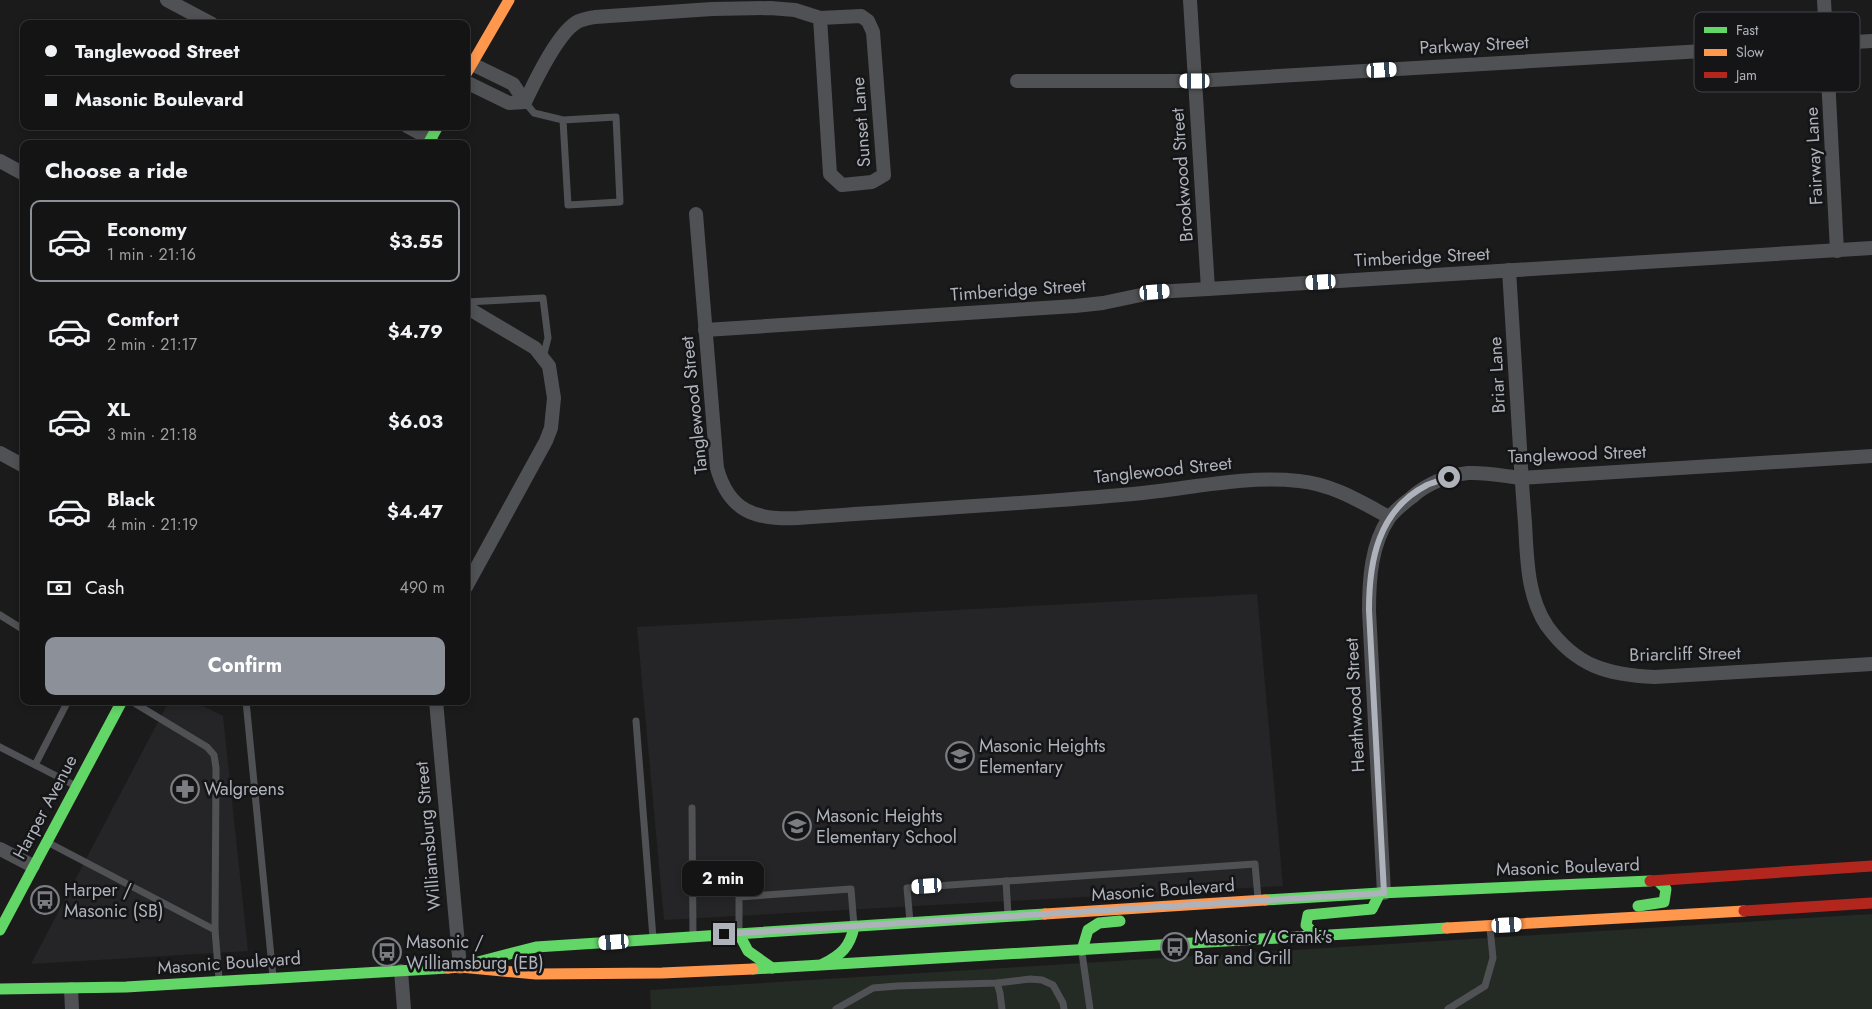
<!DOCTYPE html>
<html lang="en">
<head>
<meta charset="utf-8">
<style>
  body { margin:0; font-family:Jost,sans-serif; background:#1d1d1d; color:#f1f3f6; height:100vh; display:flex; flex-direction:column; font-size:19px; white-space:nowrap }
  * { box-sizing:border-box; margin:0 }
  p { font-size:16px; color:#9d9ea0 }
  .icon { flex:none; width:28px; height:28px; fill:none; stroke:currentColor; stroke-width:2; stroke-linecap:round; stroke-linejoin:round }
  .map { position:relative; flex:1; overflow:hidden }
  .side { position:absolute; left:20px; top:140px; width:450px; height:565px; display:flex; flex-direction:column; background:#141414; border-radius:10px; box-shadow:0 2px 8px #0003,0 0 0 1px #333334 }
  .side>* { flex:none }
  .hud { position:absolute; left:20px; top:20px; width:450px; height:110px; border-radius:10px; box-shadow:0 2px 8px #0003,0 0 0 1px #333334; display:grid; align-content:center; height:110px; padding:0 25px; background:#141414 }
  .end { position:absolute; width:22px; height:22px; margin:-11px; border:6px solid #aeb2bb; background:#111; box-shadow:0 0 0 2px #111 }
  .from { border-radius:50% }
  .bubble { position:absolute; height:35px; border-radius:10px; background:#141414; box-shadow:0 2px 8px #0003,0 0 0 1px #333334; font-size:16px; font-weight:700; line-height:35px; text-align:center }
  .car { position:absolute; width:15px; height:30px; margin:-15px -8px; border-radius:6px; box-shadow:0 0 4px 1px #0007; background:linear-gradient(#fff 24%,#345 0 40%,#fff 0 76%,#345 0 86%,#fff 0) }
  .hud b { display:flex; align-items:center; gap:18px; height:48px; font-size:19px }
  .hud b+b { border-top:1px solid #333334 }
  .hud i { width:12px; height:12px; background:#f1f3f6 }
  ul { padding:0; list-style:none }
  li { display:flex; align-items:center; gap:15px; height:82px; margin:0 10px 8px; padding:0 15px; border:2px solid transparent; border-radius:10px }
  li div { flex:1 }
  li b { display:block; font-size:19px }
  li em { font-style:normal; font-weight:700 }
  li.selected { border-color:#8c9099 }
  li>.icon { width:45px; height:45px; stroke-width:1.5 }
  h2 { padding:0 25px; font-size:22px; line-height:60px }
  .pay { display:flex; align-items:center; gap:12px; height:55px; padding:0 25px; font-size:19px }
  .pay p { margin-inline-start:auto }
  .button { display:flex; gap:10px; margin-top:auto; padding:10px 25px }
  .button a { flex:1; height:58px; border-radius:10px; background:#8c9099; color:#fff; font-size:20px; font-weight:700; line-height:58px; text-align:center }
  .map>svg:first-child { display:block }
</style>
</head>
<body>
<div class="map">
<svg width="1872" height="1009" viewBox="0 0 1872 1009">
  <rect width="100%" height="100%" fill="#1b1b1b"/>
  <g fill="#252527">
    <path d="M1257 594 1283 886 664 920 637 627Z"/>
    <path d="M169 701H193L223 716 248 951 31 964Z"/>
  </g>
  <path fill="#242a24" d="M1872 914V1009H651L650 990Z"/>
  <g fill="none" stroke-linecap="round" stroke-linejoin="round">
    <g stroke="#505154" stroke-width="7">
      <path d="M525 102 534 113 563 120 616 117 620 202 568 205 563 120"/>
      <path d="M466 302 543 298 548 338 543 357"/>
      <path d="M0 615 24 630"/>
      <path d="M68 701 35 765 76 786"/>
      <path d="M131 701 207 747 214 755 216 768 215 930"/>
      <path d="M246 701 273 977"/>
      <path d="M636 721 653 938"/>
      <path d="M0 747 35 765"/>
      <path d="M692 808 693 936"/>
      <path d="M49 843 215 930 219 979"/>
      <path d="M1006 881 1008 915"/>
      <path d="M910 922 907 888 1255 864 1258 898"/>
      <path d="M739 931V897L851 889 854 926"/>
      <path d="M1082 953 1090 1009"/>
      <path d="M997 983 1000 993 1002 1009"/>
      <path d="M836 1009 873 988 897 986 997 983 1030 979 1042 980 1053 985 1063 1003 1064 1009"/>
      <path d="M1448 1009 1485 986 1493 958 1490 928"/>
    </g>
    <g stroke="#505154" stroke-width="14">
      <path d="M167 0 212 24"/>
      <path d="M1190 0 1208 289"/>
      <path d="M1824 0 1837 251"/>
      <path d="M1017 81H1195L1872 41"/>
      <path d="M466 82 509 103 525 102 513 84 472 64"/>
      <path d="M525 102C535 81 559 30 579 21 584 19 590 18 595 17L712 9 770 8 795 10 820 18 861 16 868 21 873 32 884 175 872 182 842 185 830 174 820 18"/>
      <path d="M407 126 431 139"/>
      <path d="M0 161 24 174"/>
      <path d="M696 214 717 468C729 512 756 520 798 518 910 510 1022 504 1133 494 1189 489 1243 475 1299 481 1332 484 1361 502 1389 517"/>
      <path d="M1509 270C1513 329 1516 389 1520 448 1521 473 1523 498 1525 523 1527 558 1527 596 1547 626 1576 666 1607 675 1655 677L1872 664"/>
      <path d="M466 307 535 348 549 366 554 398 551 428 546 441 466 587"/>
      <path d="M705 330 1075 306 1103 303 1155 292 1208 289 1872 248"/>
      <path d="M0 453 24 466"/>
      <path d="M436 701 460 967"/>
      <path d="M0 849 33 866"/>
      <path d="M1384 893 1369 611C1369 579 1371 545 1389 518 1395 510 1404 503 1412 497 1426 484 1448 475 1468 473 1485 472 1504 476 1521 478L1872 456"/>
      <path d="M401 971 404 1009"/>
      <path d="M71 989 72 1009"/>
    </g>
    <g stroke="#63d668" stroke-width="11">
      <path d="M428 144 438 126"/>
      <path d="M1265 900 1380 893 1650 881"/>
      <path d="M1638 906 1664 902 1666 889 1658 881"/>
      <path d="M0 930 122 701"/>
      <path d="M739 934 748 951 772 968"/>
      <path d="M1317 937 1306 925 1308 915 1372 909 1380 893"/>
      <path d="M1082 950 1088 930 1099 923 1120 921"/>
      <path d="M474 963 536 947 1045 914"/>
      <path d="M823 964C841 955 850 947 854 927"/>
      <path d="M753 969 1447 928"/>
      <path d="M0 989 126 987 448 968"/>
    </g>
    <g stroke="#ff974d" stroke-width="11">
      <path d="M466 74 509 0"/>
      <path d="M1045 914 1265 900"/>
      <path d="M1447 928 1744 911"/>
      <path d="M448 968 460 967 536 974 662 973 753 969"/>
    </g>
    <g stroke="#b3261e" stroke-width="11">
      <path d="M1650 881 1872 866"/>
      <path d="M1744 911 1872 903"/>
    </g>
  </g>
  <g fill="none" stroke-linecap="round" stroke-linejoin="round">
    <path stroke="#aeb2bb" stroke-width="6" d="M724 934 1384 893 1369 610C1369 561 1378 510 1427 485 1434 482 1442 480 1449 477"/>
  </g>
  <defs>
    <symbol id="school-ring" viewBox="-11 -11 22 22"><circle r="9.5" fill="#151517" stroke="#7b7d83" stroke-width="1.5"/><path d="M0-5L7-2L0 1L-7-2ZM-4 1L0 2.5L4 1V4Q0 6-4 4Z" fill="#7b7d83"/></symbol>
    <symbol id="pharmacy-ring" viewBox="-11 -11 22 22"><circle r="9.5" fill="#151517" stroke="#7b7d83" stroke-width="1.5"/><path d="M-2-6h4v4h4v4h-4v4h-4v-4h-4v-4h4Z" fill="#7b7d83"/></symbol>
    <symbol id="bus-ring" viewBox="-11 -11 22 22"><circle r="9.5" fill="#151517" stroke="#7b7d83" stroke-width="1.5"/><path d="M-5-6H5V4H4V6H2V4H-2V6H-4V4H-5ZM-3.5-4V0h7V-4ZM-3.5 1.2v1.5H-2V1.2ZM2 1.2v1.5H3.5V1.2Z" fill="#7b7d83"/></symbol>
  </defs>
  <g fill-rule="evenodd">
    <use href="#school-ring" x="944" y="740" width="32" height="32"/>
    <use href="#pharmacy-ring" x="169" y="773" width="32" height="32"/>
    <use href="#school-ring" x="781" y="810" width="32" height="32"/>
    <use href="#bus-ring" x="29" y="884" width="32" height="32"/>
    <use href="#bus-ring" x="1159" y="931" width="32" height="32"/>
    <use href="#bus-ring" x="371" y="936" width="32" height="32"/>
  </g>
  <g text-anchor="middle" stroke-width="5" stroke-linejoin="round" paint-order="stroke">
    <g font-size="18" fill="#aeb2bb" stroke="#151517">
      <text transform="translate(1474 45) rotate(-3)" y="6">Parkway Street</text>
      <text transform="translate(861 122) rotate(-94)" y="6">Sunset Lane</text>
      <text transform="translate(1814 156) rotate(-93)" y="6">Fairway Lane</text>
      <text transform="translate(1182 175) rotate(-94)" y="6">Brookwood Street</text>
      <text transform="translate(1422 257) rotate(-3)" y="6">Timberidge Street</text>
      <text transform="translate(1018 290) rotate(-4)" y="6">Timberidge Street</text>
      <text transform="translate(1497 375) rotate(-93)" y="6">Briar Lane</text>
      <text transform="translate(694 405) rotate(-96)" y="6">Tanglewood Street</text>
      <text transform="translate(1577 454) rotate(-2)" y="6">Tanglewood Street</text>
      <text transform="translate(1163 470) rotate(-6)" y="6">Tanglewood Street</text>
      <text transform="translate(1685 654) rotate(-1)" y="6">Briarcliff Street</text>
      <text transform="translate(1355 705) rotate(-93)" y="6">Heathwood Street</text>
      <text transform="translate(45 807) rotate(-62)" y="6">Harper Avenue</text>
      <text transform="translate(428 836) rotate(-95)" y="6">Williamsburg Street</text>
      <text transform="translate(1568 867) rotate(-2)" y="6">Masonic Boulevard</text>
      <text transform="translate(1163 890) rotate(-4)" y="6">Masonic Boulevard</text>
      <text transform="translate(229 963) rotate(-4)" y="6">Masonic Boulevard</text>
    </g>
    <g font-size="18" fill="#aeb2bb" stroke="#151517" text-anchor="start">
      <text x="979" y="752">Masonic Heights<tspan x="979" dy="21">Elementary</tspan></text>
      <text x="204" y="795">Walgreens</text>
      <text x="816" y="822">Masonic Heights<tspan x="816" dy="21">Elementary School</tspan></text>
      <text x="64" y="896">Harper /<tspan x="64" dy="21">Masonic (SB)</tspan></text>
      <text x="1194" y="943">Masonic / Crank's<tspan x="1194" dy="21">Bar and Grill</tspan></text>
      <text x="406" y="948">Masonic /<tspan x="406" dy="21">Williamsburg (EB)</tspan></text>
    </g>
  </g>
  <rect x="1694" y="12" width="166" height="80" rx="8" fill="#151517" stroke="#434448" stroke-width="1"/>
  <rect x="1704" y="27" width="23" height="6" fill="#63d668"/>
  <rect x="1704" y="49" width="23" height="7" fill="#ff974d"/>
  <rect x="1704" y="72" width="23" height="6" fill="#b3261e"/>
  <g font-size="14" fill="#aeb2bb">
    <text x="1736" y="35">Fast</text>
    <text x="1736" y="57">Slow</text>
    <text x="1736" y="80">Jam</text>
  </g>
</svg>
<i class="end from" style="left:1449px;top:477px"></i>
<i class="end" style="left:724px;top:934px"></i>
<div class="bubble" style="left:682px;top:861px;width:82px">2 min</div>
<i class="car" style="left:1382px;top:70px;rotate:87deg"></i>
<i class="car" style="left:1195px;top:81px;rotate:270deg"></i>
<i class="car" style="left:1321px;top:282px;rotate:267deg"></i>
<i class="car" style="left:1155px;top:292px;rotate:86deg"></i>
<i class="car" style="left:927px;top:886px;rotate:266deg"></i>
<i class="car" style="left:1507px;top:925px;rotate:87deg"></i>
<i class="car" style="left:614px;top:942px;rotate:266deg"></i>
<div class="hud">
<b><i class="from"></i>Tanglewood Street</b>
<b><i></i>Masonic Boulevard</b>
</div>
<section class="side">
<h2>Choose a ride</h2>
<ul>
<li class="selected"><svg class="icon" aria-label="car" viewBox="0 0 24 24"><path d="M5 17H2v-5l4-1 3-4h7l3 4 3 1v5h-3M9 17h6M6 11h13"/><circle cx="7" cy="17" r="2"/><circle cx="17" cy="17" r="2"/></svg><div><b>Economy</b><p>1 min · 21:16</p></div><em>$3.55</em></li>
<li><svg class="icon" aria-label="car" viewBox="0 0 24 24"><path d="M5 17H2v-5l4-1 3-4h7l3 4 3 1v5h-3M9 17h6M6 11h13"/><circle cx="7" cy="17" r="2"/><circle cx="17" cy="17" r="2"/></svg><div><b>Comfort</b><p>2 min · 21:17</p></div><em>$4.79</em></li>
<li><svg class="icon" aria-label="car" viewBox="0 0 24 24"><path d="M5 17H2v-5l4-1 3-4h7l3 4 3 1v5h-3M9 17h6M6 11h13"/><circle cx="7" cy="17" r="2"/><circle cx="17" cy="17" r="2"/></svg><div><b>XL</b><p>3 min · 21:18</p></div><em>$6.03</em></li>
<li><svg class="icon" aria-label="car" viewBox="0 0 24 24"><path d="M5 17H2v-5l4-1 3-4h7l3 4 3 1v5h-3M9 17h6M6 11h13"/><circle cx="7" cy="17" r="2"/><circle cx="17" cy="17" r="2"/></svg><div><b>Black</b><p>4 min · 21:19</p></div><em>$4.47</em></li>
</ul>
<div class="pay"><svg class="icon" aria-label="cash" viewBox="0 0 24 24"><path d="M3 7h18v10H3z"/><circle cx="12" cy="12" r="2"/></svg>Cash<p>490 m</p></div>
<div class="button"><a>Confirm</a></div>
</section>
</div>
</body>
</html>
